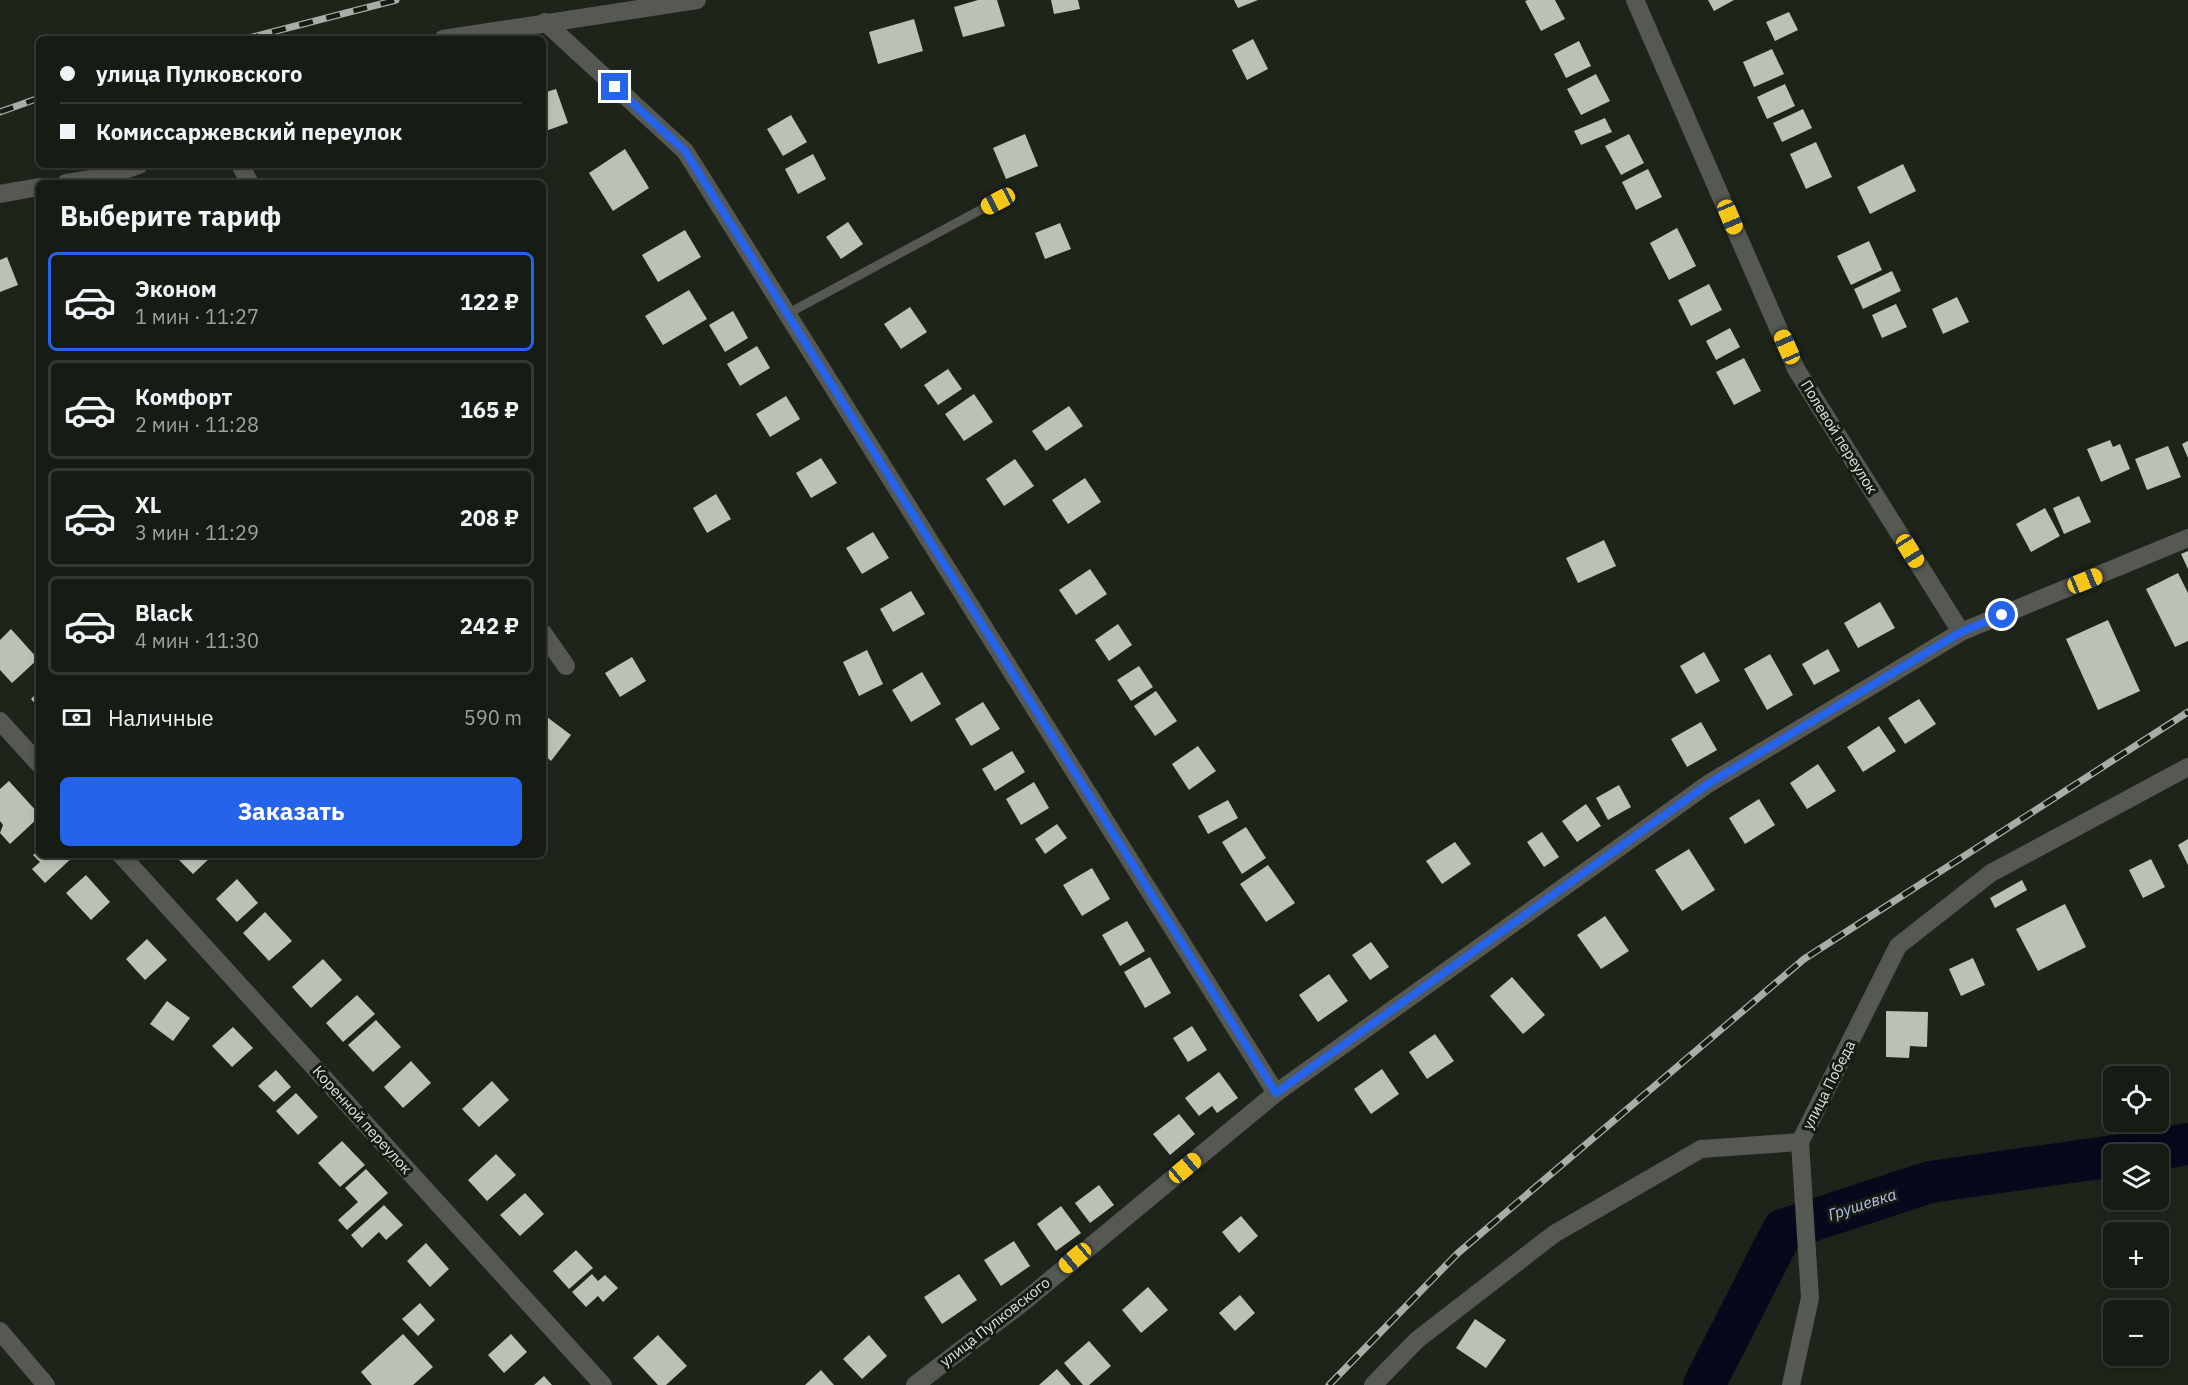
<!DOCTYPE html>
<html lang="ru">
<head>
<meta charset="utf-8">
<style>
  body { margin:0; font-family:"IBM Plex Sans",sans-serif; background:#1f241d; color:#f1f3f6; height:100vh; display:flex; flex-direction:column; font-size:22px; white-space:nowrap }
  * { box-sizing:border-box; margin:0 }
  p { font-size:20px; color:#9ea1a0 }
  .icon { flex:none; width:33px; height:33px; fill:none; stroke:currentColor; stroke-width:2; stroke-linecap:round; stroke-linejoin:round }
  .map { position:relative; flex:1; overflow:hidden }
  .drawer { position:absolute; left:36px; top:180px; width:510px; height:678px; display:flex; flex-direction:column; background:#161b14; border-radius:9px; box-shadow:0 3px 9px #0003,0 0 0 2px #353934 }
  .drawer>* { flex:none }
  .guide { position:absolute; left:36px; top:36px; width:510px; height:132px; border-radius:9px; box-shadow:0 3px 9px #0003,0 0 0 2px #353934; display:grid; align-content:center; height:132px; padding:0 24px; background:#161b14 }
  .controls { position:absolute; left:2103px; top:1066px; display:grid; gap:12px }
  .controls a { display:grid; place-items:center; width:66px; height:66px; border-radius:9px; background:#161b14; box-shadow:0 3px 9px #0003,0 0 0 2px #353934; font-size:30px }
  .end { position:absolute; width:27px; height:27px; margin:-14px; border:8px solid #2563eb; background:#fff; box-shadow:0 0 0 3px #fff }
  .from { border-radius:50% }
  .car { position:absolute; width:18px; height:36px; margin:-18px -9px; border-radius:8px; box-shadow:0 0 4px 2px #0007; background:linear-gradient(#f5c518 24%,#345 0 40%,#f5c518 0 76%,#345 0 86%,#f5c518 0) }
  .guide b { display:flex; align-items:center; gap:21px; height:57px; font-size:22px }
  .guide b+b { border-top:2px solid #353934 }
  .guide i { width:15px; height:15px; background:#f1f3f6 }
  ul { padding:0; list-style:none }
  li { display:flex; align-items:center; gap:18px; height:99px; margin:0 12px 9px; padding:0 12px; border:3px solid #353934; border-radius:9px }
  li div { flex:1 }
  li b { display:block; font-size:22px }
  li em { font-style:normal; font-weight:700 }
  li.selected { border-color:#2563eb }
  li>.icon { width:54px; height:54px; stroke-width:1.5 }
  h2 { padding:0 24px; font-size:27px; line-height:72px }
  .pay { display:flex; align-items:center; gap:15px; height:66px; padding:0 24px; font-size:22px }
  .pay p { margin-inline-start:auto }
  .button { display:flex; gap:12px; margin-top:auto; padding:12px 24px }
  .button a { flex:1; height:69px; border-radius:9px; background:#2563eb; color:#fff; font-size:24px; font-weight:700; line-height:69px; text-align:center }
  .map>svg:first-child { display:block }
</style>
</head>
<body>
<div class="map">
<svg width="2188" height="1385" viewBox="0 0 2188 1385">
  <rect width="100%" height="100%" fill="#1e241a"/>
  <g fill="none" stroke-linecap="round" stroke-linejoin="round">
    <g stroke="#07081b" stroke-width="42">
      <path d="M2120 1155 2188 1144"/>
      <path d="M1704 1385 1783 1230 1930 1182 2114 1156"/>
    </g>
  </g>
  <g fill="#bbc2b5">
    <path d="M978 0H997L1005 26 963 37 954 7Z"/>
    <path d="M1051 0H1078L1080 9 1054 14Z"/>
    <path d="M1234 0H1258L1238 8Z"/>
    <path d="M1528 0H1555L1565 19 1541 31 1525 1Z"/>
    <path d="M1708 0H1734L1714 11Z"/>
    <path d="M1789 12 1798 30 1775 41 1766 22Z"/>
    <path d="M914 19 923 51 878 64 869 32Z"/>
    <path d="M1253 39 1268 69 1247 80 1232 50Z"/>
    <path d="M1579 41 1591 66 1566 78 1554 54Z"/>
    <path d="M1772 49 1784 74 1754 87 1743 62Z"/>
    <path d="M1596 74 1610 101 1581 115 1567 89Z"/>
    <path d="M1785 84 1795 106 1767 119 1757 97Z"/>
    <path d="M556 89 568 123 543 132V93Z"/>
    <path d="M1803 109 1812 128 1782 142 1773 123Z"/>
    <path d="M791 115 807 142 783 156 767 129Z"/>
    <path d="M1605 118 1612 132 1581 145 1574 131Z"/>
    <path d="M1025 134 1038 166 1006 179 993 148Z"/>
    <path d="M1629 134 1644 163 1621 175 1605 146Z"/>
    <path d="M1816 142 1832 177 1806 189 1790 154Z"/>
    <path d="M625 149 649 188 613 211 589 173Z"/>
    <path d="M813 154 826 179 798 194 785 169Z"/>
    <path d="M1903 164 1916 191 1870 214 1857 187Z"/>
    <path d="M1648 169 1662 197 1636 210 1622 182Z"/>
    <path d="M848 222 863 244 841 259 826 237Z"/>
    <path d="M1060 223 1071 249 1045 259 1035 233Z"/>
    <path d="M1677 228 1696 266 1669 280 1650 243Z"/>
    <path d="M685 230 701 257 658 282 642 255Z"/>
    <path d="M1869 241 1882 270 1851 285 1837 256Z"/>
    <path d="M7 257 18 285 0 292V260Z"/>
    <path d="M1892 271 1901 291 1863 309 1854 289Z"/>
    <path d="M1709 284 1722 310 1691 326 1678 300Z"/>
    <path d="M689 290 707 319 663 345 645 316Z"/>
    <path d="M1957 297 1969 322 1943 334 1932 309Z"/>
    <path d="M1896 304 1907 327 1882 338 1872 315Z"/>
    <path d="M910 307 927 332 901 349 884 324Z"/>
    <path d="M733 311 748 338 725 352 709 325Z"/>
    <path d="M1730 328 1740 347 1716 360 1706 341Z"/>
    <path d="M757 346 770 368 740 386 727 364Z"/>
    <path d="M1744 358 1761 391 1734 405 1716 372Z"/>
    <path d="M948 369 962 389 938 405 924 385Z"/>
    <path d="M974 394 993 422 964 441 945 414Z"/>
    <path d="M786 396 800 419 770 437 756 414Z"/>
    <path d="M1069 406 1083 426 1046 451 1032 431Z"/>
    <path d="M2110 440 2113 447 2120 444 2130 469 2101 482 2087 449Z"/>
    <path d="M2188 441V458L2182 444Z"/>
    <path d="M2168 446 2181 477 2147 490 2135 459Z"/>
    <path d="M821 458 837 483 811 498 796 473Z"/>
    <path d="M1015 459 1034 486 1004 506 986 479Z"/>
    <path d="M1085 478 1101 502 1068 524 1052 500Z"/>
    <path d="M716 494 731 519 707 533 693 508Z"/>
    <path d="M2079 496 2091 522 2064 534 2053 508Z"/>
    <path d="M2045 508 2060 536 2031 552 2016 524Z"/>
    <path d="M873 532 889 558 862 574 846 548Z"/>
    <path d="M1604 540 1616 566 1578 583 1566 558Z"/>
    <path d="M2188 551V569L2181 554Z"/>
    <path d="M1090 569 1107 594 1076 615 1059 590Z"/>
    <path d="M2178 573 2188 593V641L2175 647 2146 589Z"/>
    <path d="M911 591 925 614 893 632 880 609Z"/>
    <path d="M1880 602 1895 628 1858 648 1844 623Z"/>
    <path d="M2108 620 2140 691 2098 710 2066 639Z"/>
    <path d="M1118 624 1132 645 1109 661 1095 640Z"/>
    <path d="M11 629 38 659 12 683 0 670V640Z"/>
    <path d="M1828 649 1840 671 1814 685 1802 664Z"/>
    <path d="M867 650 883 684 859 696 843 662Z"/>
    <path d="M1704 652 1720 681 1696 694 1680 666Z"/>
    <path d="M1770 654 1793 695 1767 710 1744 669Z"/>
    <path d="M632 657 646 681 620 697 605 673Z"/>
    <path d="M1139 666 1153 687 1131 701 1117 680Z"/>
    <path d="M922 672 941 704 911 722 892 690Z"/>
    <path d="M39 691V708L31 699Z"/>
    <path d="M1156 691 1177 721 1155 736 1134 706Z"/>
    <path d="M1919 699 1936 724 1905 744 1888 718Z"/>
    <path d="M983 702 1000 729 971 746 955 719Z"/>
    <path d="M543 714 571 735 551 761 543 754Z"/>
    <path d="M1701 722 1717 750 1687 767 1671 739Z"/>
    <path d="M1879 726 1896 751 1863 772 1847 747Z"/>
    <path d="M1198 746 1216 771 1189 790 1172 764Z"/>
    <path d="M1012 751 1025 772 995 791 982 769Z"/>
    <path d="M1818 764 1836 791 1807 809 1790 783Z"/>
    <path d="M9 781 39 814V817L10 844 0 833 3 825 0 821V789Z"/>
    <path d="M1034 782 1049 808 1021 825 1006 799Z"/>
    <path d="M1619 785 1631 807 1608 820 1596 798Z"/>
    <path d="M1759 799 1775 825 1745 844 1729 818Z"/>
    <path d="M1228 800 1238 818 1208 834 1198 816Z"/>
    <path d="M1586 804 1601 826 1577 842 1562 821Z"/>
    <path d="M1057 824 1067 838 1045 854 1035 839Z"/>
    <path d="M1246 827 1266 858 1242 874 1222 842Z"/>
    <path d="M1542 832 1559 857 1544 867 1527 842Z"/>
    <path d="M2188 839V865L2178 845Z"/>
    <path d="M1455 842 1471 864 1442 884 1426 861Z"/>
    <path d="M1689 849 1715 890 1682 911 1655 870Z"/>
    <path d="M39 850V855H75L45 883 32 869 40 862 33 855Z"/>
    <path d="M174 855H213L193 874Z"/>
    <path d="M2151 859 2165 887 2143 898 2129 870Z"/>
    <path d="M1268 865 1295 903 1266 922 1240 884Z"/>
    <path d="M1092 868 1110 899 1082 916 1063 885Z"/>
    <path d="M86 875 110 902 91 920 66 893Z"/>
    <path d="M237 879 258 903 237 922 216 899Z"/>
    <path d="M2022 880 2027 890 1995 908 1990 898Z"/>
    <path d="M2065 904 2086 947 2038 971 2016 929Z"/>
    <path d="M265 912 292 941 269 961 243 933Z"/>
    <path d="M1605 916 1629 951 1601 969 1577 935Z"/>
    <path d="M1127 921 1145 951 1120 966 1102 935Z"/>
    <path d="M147 939 167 960 145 980 126 959Z"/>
    <path d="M1371 942 1389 967 1370 980 1352 955Z"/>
    <path d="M1150 957 1171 993 1145 1008 1124 972Z"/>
    <path d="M1973 958 1985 985 1961 996 1949 969Z"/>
    <path d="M323 959 342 980 311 1008 292 987Z"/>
    <path d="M1329 974 1348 1001 1318 1022 1299 995Z"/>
    <path d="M1512 977 1545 1015 1523 1034 1490 996Z"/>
    <path d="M357 995 375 1014 343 1042 326 1023Z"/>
    <path d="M167 1001 190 1018 173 1041 150 1024Z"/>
    <path d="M1886 1011 1928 1012 1927 1047 1910 1046 1909 1058 1886 1057Z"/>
    <path d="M376 1020 401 1047 373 1072 348 1045Z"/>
    <path d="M1192 1026 1207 1050 1188 1062 1173 1038Z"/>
    <path d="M233 1027 253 1048 232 1067 212 1046Z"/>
    <path d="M1435 1034 1454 1061 1427 1079 1409 1052Z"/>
    <path d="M411 1061 431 1083 403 1108 384 1087Z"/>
    <path d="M1382 1069 1399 1094 1371 1114 1354 1089Z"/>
    <path d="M276 1070 291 1087 274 1102 258 1086Z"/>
    <path d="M1219 1072 1238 1098 1217 1113 1212 1106 1199 1116 1185 1098Z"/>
    <path d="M492 1081 509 1100 479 1127 462 1109Z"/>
    <path d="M296 1093 318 1117 298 1135 276 1111Z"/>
    <path d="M1179 1114 1195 1134 1170 1155 1153 1134Z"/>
    <path d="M342 1141 365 1165 340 1187 318 1163Z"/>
    <path d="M496 1154 516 1175 487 1201 468 1180Z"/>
    <path d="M366 1169 388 1193 347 1230 338 1220 358 1202 345 1188Z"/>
    <path d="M1099 1185 1114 1205 1090 1223 1075 1203Z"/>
    <path d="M525 1193 544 1214 520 1236 500 1215Z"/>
    <path d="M384 1205 403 1225 386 1240 379 1232 362 1248 351 1235Z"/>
    <path d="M1061 1206 1081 1233 1056 1251 1037 1224Z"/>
    <path d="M1241 1216 1258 1236 1239 1253 1222 1232Z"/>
    <path d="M1014 1241 1030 1266 1001 1286 984 1260Z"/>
    <path d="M426 1243 449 1269 430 1287 407 1261Z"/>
    <path d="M576 1250 593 1268 569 1289 553 1271Z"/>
    <path d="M592 1274 598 1281 605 1275 618 1288 603 1302 598 1296 586 1307 572 1292Z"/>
    <path d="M959 1274 977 1300 942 1324 924 1297Z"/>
    <path d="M1148 1287 1168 1310 1141 1333 1122 1310Z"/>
    <path d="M1240 1295 1255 1313 1235 1331 1219 1313Z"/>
    <path d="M420 1303 435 1320 418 1336 402 1319Z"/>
    <path d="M1475 1319 1506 1340 1486 1368 1456 1348Z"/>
    <path d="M403 1334 433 1367 413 1385H372L361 1372Z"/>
    <path d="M511 1334 527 1352 504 1373 488 1355Z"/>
    <path d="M658 1335 687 1366 666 1385H658L633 1358Z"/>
    <path d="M869 1335 887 1356 862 1379 843 1359Z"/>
    <path d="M1089 1341 1111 1366 1089 1385H1083L1064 1363Z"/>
    <path d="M1057 1369 1071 1385H1039Z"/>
    <path d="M821 1370 834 1385H805Z"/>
    <path d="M544 1376 552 1385H534Z"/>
  </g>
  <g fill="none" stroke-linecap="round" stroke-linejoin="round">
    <path stroke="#565953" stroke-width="9" d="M787 314 997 201"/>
    <g stroke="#565953" stroke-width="18">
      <path d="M1635 0 1796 369 1961 632"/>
      <path d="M545 22 685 151 1276 1093"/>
      <path d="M443 39 697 0"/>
      <path d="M240 165 250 183"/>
      <path d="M66 183 104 177 139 165"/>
      <path d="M0 194 39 187"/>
      <path d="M543 633 566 666"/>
      <path d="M0 721 39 764"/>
      <path d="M121 855 603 1385"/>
      <path d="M0 1331 46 1385"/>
      <path d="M915 1385 1021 1304 1276 1093 1708 784 1961 632 2188 538"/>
      <path d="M1373 1385 1417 1340 1554 1234 1701 1149 1800 1142 1898 946 1991 873 2188 767"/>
      <path d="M1791 1385 1810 1298 1800 1142"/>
    </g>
    <defs>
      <g id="rail">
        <path d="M245 39 396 0"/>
        <path d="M0 112 39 98"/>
        <path d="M1329 1385 1458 1253 1804 959 2188 712"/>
      </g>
    </defs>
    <use href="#rail" stroke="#a8ada5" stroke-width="7"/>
    <use href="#rail" stroke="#151b11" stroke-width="4.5" stroke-dasharray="14" stroke-linecap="butt"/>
  </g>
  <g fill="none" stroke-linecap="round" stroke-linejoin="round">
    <path stroke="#2563eb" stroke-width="8" d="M615 87 685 151 1276 1093 1708 784 1961 632 2002 615"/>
  </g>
  <g text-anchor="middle" stroke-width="6" stroke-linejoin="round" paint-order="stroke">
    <g font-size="15" fill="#e0e4dd" stroke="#151b11">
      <text transform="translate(1839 437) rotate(58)" y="5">Полевой переулок</text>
      <text transform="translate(1829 1085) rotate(-63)" y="5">улица Победа</text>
      <text transform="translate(362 1120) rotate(48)" y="5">Коренной переулок</text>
      <text transform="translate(995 1322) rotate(-38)" y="5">улица Пулковского</text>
    </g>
    <g font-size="16" font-style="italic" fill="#b7c1f3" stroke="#151b11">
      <text transform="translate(1862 1204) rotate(-18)" y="6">Грушевка</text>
    </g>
  </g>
</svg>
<div class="controls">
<a><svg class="icon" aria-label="locate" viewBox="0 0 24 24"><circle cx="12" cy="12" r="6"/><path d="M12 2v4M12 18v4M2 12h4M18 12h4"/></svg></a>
<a><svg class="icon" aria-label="layers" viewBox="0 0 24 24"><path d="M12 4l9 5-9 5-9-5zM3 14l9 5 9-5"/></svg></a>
<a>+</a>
<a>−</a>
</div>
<i class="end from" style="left:2002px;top:615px"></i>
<i class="end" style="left:615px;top:87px"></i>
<i class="car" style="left:998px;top:201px;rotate:242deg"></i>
<i class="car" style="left:1730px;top:217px;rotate:157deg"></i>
<i class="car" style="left:1787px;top:347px;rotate:336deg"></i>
<i class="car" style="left:1910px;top:551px;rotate:148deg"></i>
<i class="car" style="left:2085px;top:581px;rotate:68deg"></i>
<i class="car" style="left:1185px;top:1168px;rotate:50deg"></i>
<i class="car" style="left:1075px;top:1258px;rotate:230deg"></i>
<div class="guide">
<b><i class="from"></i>улица Пулковского</b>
<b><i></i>Комиссаржевский переулок</b>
</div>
<section class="drawer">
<h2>Выберите тариф</h2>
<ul>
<li class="selected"><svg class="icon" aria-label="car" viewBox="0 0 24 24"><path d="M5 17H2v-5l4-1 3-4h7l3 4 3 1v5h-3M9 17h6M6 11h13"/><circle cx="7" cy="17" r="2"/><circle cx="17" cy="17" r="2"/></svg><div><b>Эконом</b><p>1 мин · 11:27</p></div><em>122 ₽</em></li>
<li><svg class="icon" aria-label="car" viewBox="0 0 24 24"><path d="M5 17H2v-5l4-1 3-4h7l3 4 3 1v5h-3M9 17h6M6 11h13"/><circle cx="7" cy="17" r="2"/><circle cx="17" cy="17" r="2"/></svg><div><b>Комфорт</b><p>2 мин · 11:28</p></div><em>165 ₽</em></li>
<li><svg class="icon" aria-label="car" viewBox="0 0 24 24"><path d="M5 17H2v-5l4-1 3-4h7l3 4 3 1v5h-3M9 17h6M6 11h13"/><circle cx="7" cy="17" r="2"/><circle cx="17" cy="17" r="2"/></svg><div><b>XL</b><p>3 мин · 11:29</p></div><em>208 ₽</em></li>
<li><svg class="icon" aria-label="car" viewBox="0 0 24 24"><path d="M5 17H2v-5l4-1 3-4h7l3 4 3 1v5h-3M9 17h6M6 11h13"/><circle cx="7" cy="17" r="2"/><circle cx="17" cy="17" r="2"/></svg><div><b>Black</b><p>4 мин · 11:30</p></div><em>242 ₽</em></li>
</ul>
<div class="pay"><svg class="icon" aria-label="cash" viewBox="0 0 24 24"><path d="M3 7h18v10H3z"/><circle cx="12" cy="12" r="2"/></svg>Наличные<p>590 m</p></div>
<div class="button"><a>Заказать</a></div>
</section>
</div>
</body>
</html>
